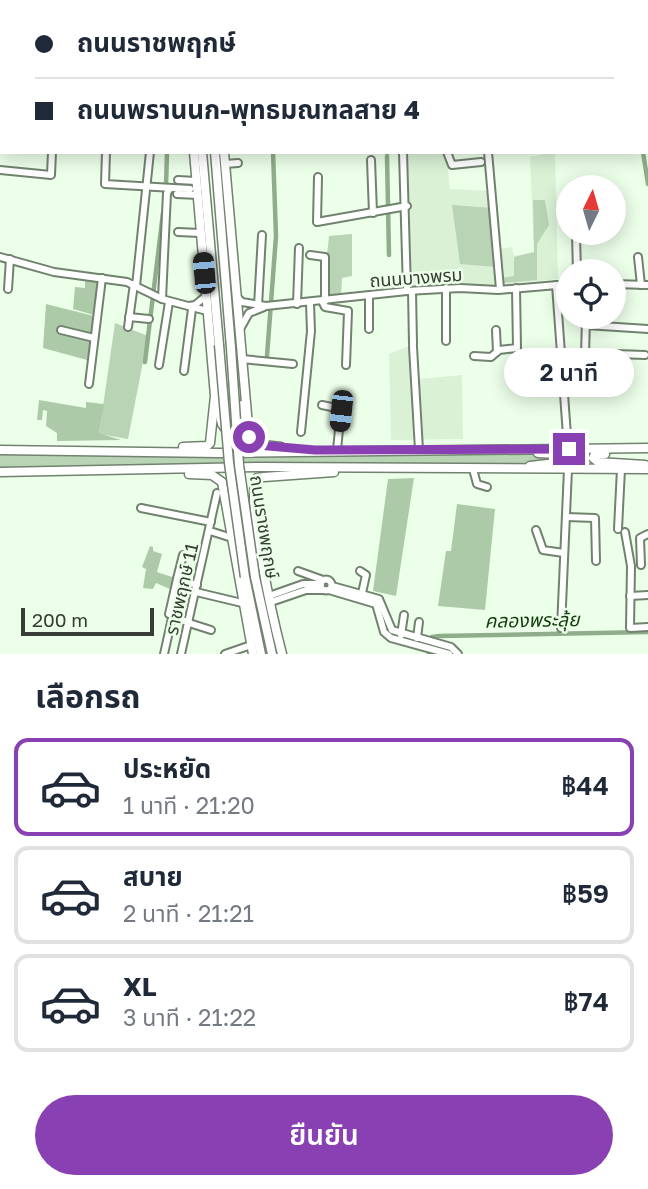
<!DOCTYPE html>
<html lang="th">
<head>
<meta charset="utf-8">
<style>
  body { margin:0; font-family:"Golos Text","Noto Sans Thai",sans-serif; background:#f2f2f3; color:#1f2937; height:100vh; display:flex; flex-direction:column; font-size:26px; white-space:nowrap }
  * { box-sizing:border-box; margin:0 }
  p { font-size:23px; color:#747a83 }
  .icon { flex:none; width:38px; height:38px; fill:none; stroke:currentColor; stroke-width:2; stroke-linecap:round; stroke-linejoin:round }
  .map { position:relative; height:654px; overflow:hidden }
  .side { display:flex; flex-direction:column; background:#fff; flex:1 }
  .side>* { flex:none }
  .hud { position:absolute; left:0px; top:0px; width:649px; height:154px; box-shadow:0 4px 18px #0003; display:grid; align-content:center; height:154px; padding:0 35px; background:#fff }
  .needle { width:46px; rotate:5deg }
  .controls { position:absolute; left:556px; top:175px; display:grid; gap:14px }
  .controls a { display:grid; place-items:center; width:70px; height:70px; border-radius:50%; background:#fff; box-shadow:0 4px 18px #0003; font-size:35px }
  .scale { position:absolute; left:21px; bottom:18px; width:133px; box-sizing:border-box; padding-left:7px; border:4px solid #353d34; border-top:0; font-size:19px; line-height:24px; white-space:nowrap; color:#353d34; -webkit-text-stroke:5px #ecffe9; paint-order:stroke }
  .end { position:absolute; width:32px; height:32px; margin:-16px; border:9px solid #8840b3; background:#fff; box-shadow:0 0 0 4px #fff }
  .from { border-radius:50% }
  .bubble { position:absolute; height:49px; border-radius:24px; background:#fff; box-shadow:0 4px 18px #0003; font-size:23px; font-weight:600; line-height:49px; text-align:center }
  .car { position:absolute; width:21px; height:42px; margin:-21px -10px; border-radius:9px; box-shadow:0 0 5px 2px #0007; background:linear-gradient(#222 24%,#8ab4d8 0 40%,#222 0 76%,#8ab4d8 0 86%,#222 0) }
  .hud b { display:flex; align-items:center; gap:24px; height:66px; font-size:26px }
  .hud b+b { border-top:2px solid #e0e1e3 }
  .hud i { width:18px; height:18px; background:#1f2937 }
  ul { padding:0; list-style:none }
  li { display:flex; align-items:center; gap:21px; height:98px; margin:0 14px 10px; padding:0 21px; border:4px solid #e0e1e3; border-radius:14px }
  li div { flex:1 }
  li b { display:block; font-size:26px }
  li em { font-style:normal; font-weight:600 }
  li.on { border-color:#8840b3 }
  li>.icon { width:63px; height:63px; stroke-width:1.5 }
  h2 { padding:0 35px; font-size:32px; line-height:84px }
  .action { display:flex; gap:14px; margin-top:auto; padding:14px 35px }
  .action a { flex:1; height:80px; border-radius:42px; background:#8840b3; color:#fff; font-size:28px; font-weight:600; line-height:80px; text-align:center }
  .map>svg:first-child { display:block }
</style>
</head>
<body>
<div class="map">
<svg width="648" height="654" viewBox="0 0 648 654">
  <rect width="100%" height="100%" fill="#ecffe9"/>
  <g fill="#daf1d6">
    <path d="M405 152H446L450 189 490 191 497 286 460 283 411 287Z"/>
    <path d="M555 152 558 279 502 285 499 249 512 247 514 256 534 252 530 157Z"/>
    <path d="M411 345 418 379 462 375 463 439 391 440 389 354Z"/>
  </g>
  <g fill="#b8d4b4">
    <path d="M533 200H545L549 225 537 244V280L502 283 501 278 514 276V257L534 252Z"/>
    <path d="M452 205 492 208 496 267 460 264Z"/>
    <path d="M352 234V276L342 278 341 296 326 297 325 274 329 236Z"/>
    <path d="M115 323 148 336 128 439 99 434Z"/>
    <path d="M0 452 217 457 521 454 578 457 529 463 0 467Z"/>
  </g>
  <g fill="#accaa7">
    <path d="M85 281 99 282 94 315 73 309 75 287 85 288Z"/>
    <path d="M46 304 94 316 91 335 60 327 58 331 91 340 87 360 43 348Z"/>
    <path d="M39 400 86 408V402L104 404 99 433 121 440 57 441V433L46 426 47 411 43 410 42 420H37Z"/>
    <path d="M414 478 396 596 373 591 388 479Z"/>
    <path d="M457 504 495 509 485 610 438 606 446 551H451Z"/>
    <path d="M150 546 153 547V551L162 554 157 572 175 578 172 590 156 583 153 589 143 588 146 569 142 567Z"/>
  </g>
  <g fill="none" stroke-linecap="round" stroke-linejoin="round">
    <g stroke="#90ad8b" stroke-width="4.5">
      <path d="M615 0 616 2"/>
      <path d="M0 109 2 110"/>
      <path d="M643 152 648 184"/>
      <path d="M387 156 389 255"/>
      <path d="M166 187 167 152"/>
      <path d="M267 356 276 236 273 152"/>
      <path d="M145 362 163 213"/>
      <path d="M429 654 432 637 439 636 648 632"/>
    </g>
    <defs>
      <g id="minor">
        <path d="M48 0 49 2"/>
        <path d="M65 0 67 2"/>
        <path d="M417 0V2"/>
        <path d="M106 2V0"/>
        <path d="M225 2V0"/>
        <path d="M428 2 433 0"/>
        <path d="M0 40H2"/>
        <path d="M648 55V57"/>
        <path d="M106 152 105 184 190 189"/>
        <path d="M403 152 407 291"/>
        <path d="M447 152 452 165 481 162"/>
        <path d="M488 152 500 289"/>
        <path d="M371 160 373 213"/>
        <path d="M225 164 238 163"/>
        <path d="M0 170 51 175 52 152"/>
        <path d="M318 177 317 222 407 206"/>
        <path d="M178 180 196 181"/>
        <path d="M177 194 198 195"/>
        <path d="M178 232 200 233"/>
        <path d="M576 235 577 271"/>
        <path d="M310 255 325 257V301"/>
        <path d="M0 257 54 272 127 282 162 299 207 311"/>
        <path d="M638 257 641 285"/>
        <path d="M614 284 648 285"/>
        <path d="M556 285 568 449"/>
        <path d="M136 286 150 152"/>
        <path d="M8 289 10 259"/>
        <path d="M412 291 413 344"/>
        <path d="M236 296 242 302 266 306 407 291 460 288 498 290 569 284"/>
        <path d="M162 299 167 193 170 188"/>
        <path d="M322 301 325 307 348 311 346 365"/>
        <path d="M297 304 299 248"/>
        <path d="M189 306 195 305 206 296"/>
        <path d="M258 306 262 235"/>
        <path d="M129 317 149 319"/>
        <path d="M586 325 648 329"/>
        <path d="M128 327 134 284"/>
        <path d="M240 329 249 313 264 307"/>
        <path d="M369 329V296"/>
        <path d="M61 330 94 338"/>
        <path d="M496 330 497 352"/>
        <path d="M446 341V288"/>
        <path d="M413 347 419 450"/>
        <path d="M586 353 645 355"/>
        <path d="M474 356 491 357 499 350 517 348 516 288"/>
        <path d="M571 358 585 357 586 317"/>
        <path d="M242 359 293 364"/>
        <path d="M159 365 169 302"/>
        <path d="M184 371 192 309"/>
        <path d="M89 384 102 278"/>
        <path d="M322 405 341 409 337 450"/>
        <path d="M301 432 311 331 310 303"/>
        <path d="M473 469 477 484 487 487"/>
        <path d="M141 508 211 522"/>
        <path d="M566 517 595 518 596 561"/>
        <path d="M618 529 621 469"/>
        <path d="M536 530 543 550 564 553"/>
        <path d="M210 531 232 538"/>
        <path d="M625 532 631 566 630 628 648 627"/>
        <path d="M641 565 640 538 648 534"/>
        <path d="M298 571 323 580"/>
        <path d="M360 571 366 575 362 593"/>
        <path d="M177 579 183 555"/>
        <circle cx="326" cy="585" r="5.5"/>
        <path d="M332 586 379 599 392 630 451 647 458 654"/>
        <path d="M329 590 376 604 384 632 391 638 449 654"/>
        <path d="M196 592 242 603"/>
        <path d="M269 596 303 584H321"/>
        <path d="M630 596 648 595"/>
        <path d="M271 602 306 590H324"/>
        <path d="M169 614 177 579 197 585"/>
        <path d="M189 623 211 630"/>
        <path d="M561 628 568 469"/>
        <path d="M401 635 404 615"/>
        <path d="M417 638 419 622"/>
        <path d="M164 654 172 618 189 622"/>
        <path d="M181 654 217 493"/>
        <path d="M225 654 251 645"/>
      </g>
      <g id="major">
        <path d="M189 0V2"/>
        <path d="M197 0V2"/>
        <path d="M212 2V0"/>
        <path d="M218 2V0"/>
        <path d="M202 152 219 345"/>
        <path d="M215 152 231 348"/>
        <path d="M224 152 249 437 254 444 281 447"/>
        <path d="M216 399 222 424 227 431 238 427 242 405"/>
        <path d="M183 447 207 446 210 443 215 396 194 152"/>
        <path d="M0 450 219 453 648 448"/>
        <path d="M605 454H595L593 458 598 462 645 465"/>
        <path d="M530 466 583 460 579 455 538 453"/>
        <path d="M0 472 260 467 648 469"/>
        <path d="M189 474 212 475 222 482 253 654"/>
        <path d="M245 577 261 654"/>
        <path d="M255 577 272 654"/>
        <path d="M282 654C275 627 244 495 257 478L264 477 334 472"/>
      </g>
    </defs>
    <use href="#minor" stroke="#71826f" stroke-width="10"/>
    <use href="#major" stroke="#71826f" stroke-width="11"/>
    <use href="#minor" stroke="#fff" stroke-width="6"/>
    <use href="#major" stroke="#fff" stroke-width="8"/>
    <defs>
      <g id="major-bridge">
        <path d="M219 345 229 463 245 577"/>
        <path d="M231 348 239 465 255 577"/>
      </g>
    </defs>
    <use href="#major-bridge" stroke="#71826f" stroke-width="11" stroke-linecap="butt"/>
    <use href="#major-bridge" stroke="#fff" stroke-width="8"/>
  </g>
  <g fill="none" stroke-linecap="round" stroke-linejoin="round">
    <path stroke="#8840b3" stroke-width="9" d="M249 437 257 445 315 450 569 449"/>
  </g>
  <g text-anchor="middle" stroke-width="5" stroke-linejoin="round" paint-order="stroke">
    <g font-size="18" fill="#353d34" stroke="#ecffe9">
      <text transform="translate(416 278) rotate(-4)" y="6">ถนนบางพรม</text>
      <text transform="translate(264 527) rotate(81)" y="6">ถนนราชพฤกษ์</text>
      <text transform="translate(182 589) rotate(-77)" y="6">ราชพฤกษ์ 11</text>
    </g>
    <g font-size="19" font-style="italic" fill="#113b0b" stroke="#ecffe9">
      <text transform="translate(532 620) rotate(-1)" y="7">คลองพระลุ้ย</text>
    </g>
  </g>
</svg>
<div class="controls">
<a><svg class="needle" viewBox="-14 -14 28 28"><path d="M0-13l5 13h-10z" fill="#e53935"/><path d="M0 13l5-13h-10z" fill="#747a83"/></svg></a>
<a><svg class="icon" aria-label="locate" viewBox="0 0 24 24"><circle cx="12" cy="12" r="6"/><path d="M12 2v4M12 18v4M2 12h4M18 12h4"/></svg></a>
</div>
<div class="scale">200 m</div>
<i class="end from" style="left:249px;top:437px"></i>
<i class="end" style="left:569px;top:449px"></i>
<div class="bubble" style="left:504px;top:348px;width:130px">2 นาที</div>
<i class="car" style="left:204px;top:273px;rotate:355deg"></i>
<i class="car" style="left:341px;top:411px;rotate:186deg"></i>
<div class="hud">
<b><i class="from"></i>ถนนราชพฤกษ์</b>
<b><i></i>ถนนพรานนก-พุทธมณฑลสาย 4</b>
</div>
</div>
<section class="side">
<h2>เลือกรถ</h2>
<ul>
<li class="on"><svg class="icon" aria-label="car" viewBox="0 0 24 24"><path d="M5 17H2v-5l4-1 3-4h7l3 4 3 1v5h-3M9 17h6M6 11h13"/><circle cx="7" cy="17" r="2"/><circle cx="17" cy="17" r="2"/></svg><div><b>ประหยัด</b><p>1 นาที · 21:20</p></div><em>฿44</em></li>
<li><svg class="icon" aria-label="car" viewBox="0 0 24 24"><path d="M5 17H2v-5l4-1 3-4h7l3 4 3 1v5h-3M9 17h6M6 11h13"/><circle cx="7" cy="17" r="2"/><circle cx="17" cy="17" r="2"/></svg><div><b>สบาย</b><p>2 นาที · 21:21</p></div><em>฿59</em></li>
<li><svg class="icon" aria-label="car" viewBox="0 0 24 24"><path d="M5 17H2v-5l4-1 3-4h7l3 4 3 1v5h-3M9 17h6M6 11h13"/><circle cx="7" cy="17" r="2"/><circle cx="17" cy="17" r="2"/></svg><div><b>XL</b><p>3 นาที · 21:22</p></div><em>฿74</em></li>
</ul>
<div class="action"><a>ยืนยัน</a></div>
</section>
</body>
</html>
